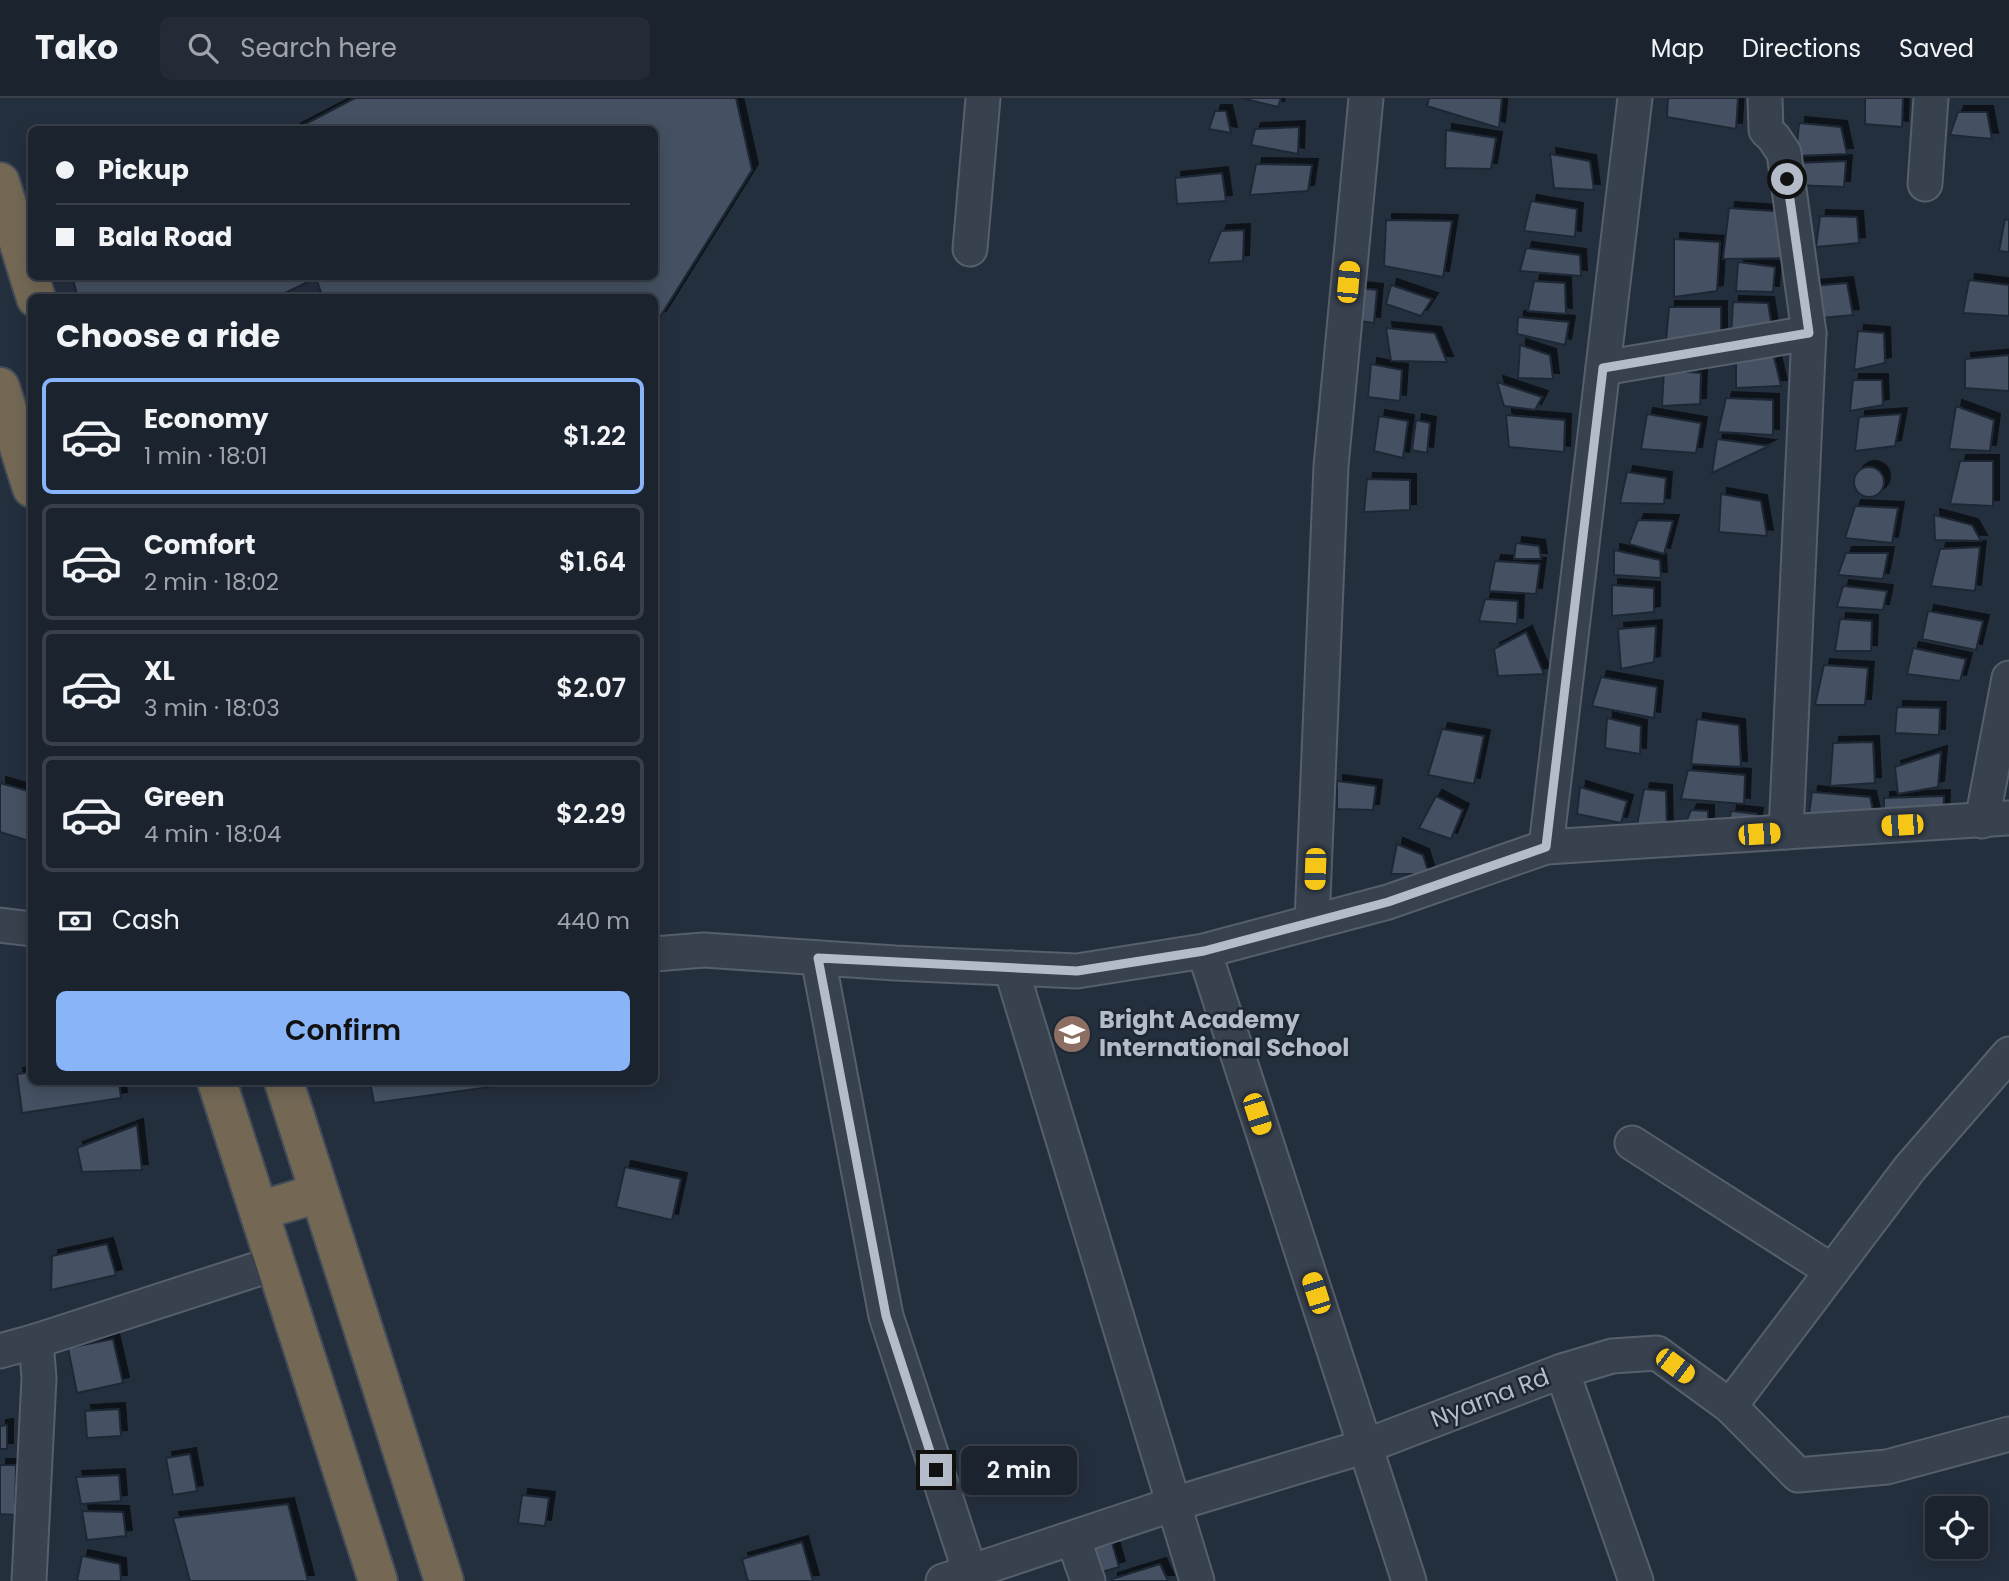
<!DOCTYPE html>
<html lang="en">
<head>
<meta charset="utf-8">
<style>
  body { margin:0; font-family:Poppins,sans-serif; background:#242b36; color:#f1f3f6; height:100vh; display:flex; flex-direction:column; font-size:26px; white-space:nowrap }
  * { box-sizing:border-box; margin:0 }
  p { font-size:23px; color:#a0a4aa }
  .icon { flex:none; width:38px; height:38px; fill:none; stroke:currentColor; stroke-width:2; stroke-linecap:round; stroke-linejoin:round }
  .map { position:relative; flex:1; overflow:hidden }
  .side { position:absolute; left:28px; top:196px; width:630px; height:791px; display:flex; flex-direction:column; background:#1b232e; border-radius:10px; box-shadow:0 4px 18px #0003,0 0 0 2px #39404a }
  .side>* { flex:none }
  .hud { position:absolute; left:28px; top:28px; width:630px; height:154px; border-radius:10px; box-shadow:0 4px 18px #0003,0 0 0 2px #39404a; display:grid; align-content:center; height:154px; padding:0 28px; background:#1b232e }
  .controls { position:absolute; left:1925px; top:1398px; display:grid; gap:14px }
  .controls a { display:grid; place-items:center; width:63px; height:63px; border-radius:10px; background:#1b232e; box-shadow:0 4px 18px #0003,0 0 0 2px #39404a; font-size:35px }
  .end { position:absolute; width:32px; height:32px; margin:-16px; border:9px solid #b4bcc9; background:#111; box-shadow:0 0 0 4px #111 }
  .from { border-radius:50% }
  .bubble { position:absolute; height:49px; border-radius:10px; background:#1b232e; box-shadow:0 4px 18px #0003,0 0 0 2px #39404a; font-size:23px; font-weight:600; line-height:49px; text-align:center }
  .car { position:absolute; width:21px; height:42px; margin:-21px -10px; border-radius:9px; box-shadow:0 0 5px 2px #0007; background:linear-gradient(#f5c518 24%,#345 0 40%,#f5c518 0 76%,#345 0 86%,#f5c518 0) }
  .hud b { display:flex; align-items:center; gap:24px; height:66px; font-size:26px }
  .hud b+b { border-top:2px solid #39404a }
  .hud i { width:18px; height:18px; background:#f1f3f6 }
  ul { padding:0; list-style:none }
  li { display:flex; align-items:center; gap:21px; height:116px; margin:0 14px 10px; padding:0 14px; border:4px solid #39404a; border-radius:10px }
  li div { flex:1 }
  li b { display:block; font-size:26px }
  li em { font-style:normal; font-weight:600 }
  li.active { border-color:#8ab4f8 }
  li>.icon { width:63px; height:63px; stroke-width:1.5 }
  h2 { padding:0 28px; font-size:32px; line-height:84px }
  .pay { display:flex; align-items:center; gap:18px; height:77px; padding:0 28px; font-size:26px }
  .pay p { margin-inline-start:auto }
  .action { display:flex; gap:14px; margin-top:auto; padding:14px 28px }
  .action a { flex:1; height:80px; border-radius:10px; background:#8ab4f8; color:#111; font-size:28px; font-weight:600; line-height:80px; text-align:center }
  header { display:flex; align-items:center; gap:42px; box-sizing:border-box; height:98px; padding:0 35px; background:#1b232e; border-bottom:2px solid #39404a }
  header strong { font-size:33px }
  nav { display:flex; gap:38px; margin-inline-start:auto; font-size:24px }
  .search { width:490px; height:63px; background:#242b36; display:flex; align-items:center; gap:18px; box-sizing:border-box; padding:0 24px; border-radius:10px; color:#a0a4aa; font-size:26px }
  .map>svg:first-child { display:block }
</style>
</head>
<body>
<header>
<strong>Tako</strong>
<div class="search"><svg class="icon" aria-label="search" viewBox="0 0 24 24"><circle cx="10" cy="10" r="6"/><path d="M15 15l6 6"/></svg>Search here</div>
<nav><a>Map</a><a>Directions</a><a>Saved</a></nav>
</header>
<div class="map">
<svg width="2009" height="1483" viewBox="0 0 2009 1483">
  <defs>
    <filter id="shadow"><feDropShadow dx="6" dy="-6" stdDeviation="0" flood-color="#0009"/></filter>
  </defs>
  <rect width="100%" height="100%" fill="#242f3e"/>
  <g fill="#455162" stroke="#1f2835" stroke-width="2" filter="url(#shadow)">
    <path d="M355 0H736L752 72 660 219 654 220V200H323L316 180 275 200H78L72 178H654V32H294Z"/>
    <path d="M1241 0H1281L1278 9Z"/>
    <path d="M1429 0H1502L1499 30 1427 8Z"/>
    <path d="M1668 0H1738L1736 31 1667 19Z"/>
    <path d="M1865 0H1903L1902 29 1865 26Z"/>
    <path d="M1215 13H1226L1231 35 1209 31Z"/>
    <path d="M1958 14H1987L1992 41 1950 37Z"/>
    <path d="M1799 25 1841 29 1847 56 1796 58Z"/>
    <path d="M1299 29 1298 56 1251 47 1255 31Z"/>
    <path d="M1446 32 1496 40 1491 71 1445 70Z"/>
    <path d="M1550 56 1590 63 1594 92 1554 90Z"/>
    <path d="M1846 63 1844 89 1796 87 1798 65Z"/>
    <path d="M1256 66 1312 67 1308 93 1250 97Z"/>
    <path d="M1222 75 1226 103 1177 106 1175 80Z"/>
    <path d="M1531 103 1577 111 1575 139 1524 133Z"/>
    <path d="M1729 110 1789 114 1794 160 1723 161Z"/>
    <path d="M1820 118 1857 119 1859 145 1816 149Z"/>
    <path d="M2005 121 2009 122V154L1999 153Z"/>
    <path d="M1386 122 1452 123 1443 179 1384 168Z"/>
    <path d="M1244 132 1243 163 1208 165 1221 133Z"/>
    <path d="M1674 141 1720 144 1717 193 1674 199Z"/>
    <path d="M1526 150 1580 157 1581 178 1520 173Z"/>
    <path d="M1738 164 1775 169 1773 194 1736 193Z"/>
    <path d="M1969 182 2009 187V218L1963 215Z"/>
    <path d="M1534 183 1565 185 1566 216 1528 213Z"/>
    <path d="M1847 185 1853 217 1810 221 1811 188Z"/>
    <path d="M1391 187 1432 201 1421 218 1386 206Z"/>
    <path d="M1358 190 1377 192 1374 225 1346 221Z"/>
    <path d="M1733 204 1768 205 1772 230 1731 238Z"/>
    <path d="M1669 209H1721V239L1666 243Z"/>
    <path d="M1518 219 1569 224 1565 247 1517 236Z"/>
    <path d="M1386 230 1435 235 1447 264 1391 263Z"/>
    <path d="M1858 233 1884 235 1885 265 1854 272Z"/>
    <path d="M1520 247 1550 257 1553 281 1518 280Z"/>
    <path d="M1773 255 1781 288 1736 290V262Z"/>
    <path d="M2009 257V293L1965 290V261Z"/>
    <path d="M1371 266 1402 272 1400 303 1368 299Z"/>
    <path d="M1664 272 1701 275 1700 306 1662 308Z"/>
    <path d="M1853 282H1882L1883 307 1850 313Z"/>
    <path d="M1497 284 1542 299 1535 312 1504 308Z"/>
    <path d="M1726 300 1773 302V337L1718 334Z"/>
    <path d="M1956 308 1994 322 1990 353 1949 351Z"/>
    <path d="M1647 316 1701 325 1696 355 1641 351Z"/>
    <path d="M1901 316 1895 348 1855 353 1859 319Z"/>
    <path d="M1506 317 1565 322 1564 354 1509 349Z"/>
    <path d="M1379 318 1408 323 1403 360 1374 353Z"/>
    <path d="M1416 322 1430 325 1427 355 1412 352Z"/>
    <path d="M1717 341 1769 348 1712 375Z"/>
    <path d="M1960 363H1993V408L1950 406Z"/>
    <circle cx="1869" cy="384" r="15"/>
    <path d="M1627 374 1666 380 1664 406 1620 405Z"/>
    <path d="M1367 381 1410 382V412L1364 414Z"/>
    <path d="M1721 396 1761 403 1767 438 1719 434Z"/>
    <path d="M1855 408 1898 410 1892 445 1845 440Z"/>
    <path d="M1934 417 1972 427 1981 443 1935 442Z"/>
    <path d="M1638 422 1673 423 1664 456 1629 446Z"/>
    <path d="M1516 445 1539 448 1541 461H1514Z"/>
    <path d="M1980 449 1975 493 1931 488 1940 451Z"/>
    <path d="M1614 452 1660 462 1661 480 1614 477Z"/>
    <path d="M1846 455H1888L1883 481 1838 477Z"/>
    <path d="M1495 463 1540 466 1536 496 1489 493Z"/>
    <path d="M1612 487 1654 490V514L1612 518Z"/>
    <path d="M1843 488 1887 493 1883 512 1837 509Z"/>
    <path d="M1485 501 1518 503 1517 526 1479 523Z"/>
    <path d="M1928 513 1983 523 1976 552 1922 541Z"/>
    <path d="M1840 521 1872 523 1871 553H1835Z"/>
    <path d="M1656 528 1654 564 1621 571 1618 531Z"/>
    <path d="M1526 534 1544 576 1498 578 1494 551Z"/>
    <path d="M1913 550 1966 561 1960 583 1907 576Z"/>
    <path d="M1824 567 1868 570 1865 607H1815Z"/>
    <path d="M1601 579 1657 589 1654 620 1592 608Z"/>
    <path d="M1897 609 1940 610 1939 637 1895 635Z"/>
    <path d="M1607 620 1641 628 1640 656 1605 650Z"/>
    <path d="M1697 621 1739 627 1741 669 1691 666Z"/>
    <path d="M1442 631 1484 638 1474 686 1428 677Z"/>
    <path d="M1873 644 1875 685 1830 688 1833 645Z"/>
    <path d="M1941 654 1938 689 1898 696 1895 669Z"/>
    <path d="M1688 672 1745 677 1744 706 1681 701Z"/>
    <path d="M1337 683 1376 688 1373 712 1337 711Z"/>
    <path d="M0 685 32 694V735L29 743 0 734Z"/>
    <path d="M1580 689 1627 703 1621 725 1577 716Z"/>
    <path d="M1644 691 1666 693 1667 734 1637 727Z"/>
    <path d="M1812 694 1870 699 1876 725 1808 724Z"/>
    <path d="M1436 698 1463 712 1451 741 1419 730Z"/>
    <path d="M1944 698 1943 718 1884 721V700Z"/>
    <path d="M1691 712 1708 713V733L1684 729Z"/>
    <path d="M1731 713 1757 716 1755 730 1728 729Z"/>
    <path d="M1397 746 1423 757 1429 776H1391Z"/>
    <path d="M32 974V984H119L121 1000 22 1015 17 976Z"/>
    <path d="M370 984H527L374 1005Z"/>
    <path d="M137 1027 142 1072 82 1074 77 1050Z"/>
    <path d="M625 1069 681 1081 672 1122 616 1109Z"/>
    <path d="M107 1146 116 1177 51 1192 52 1158Z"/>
    <path d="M113 1241 123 1285 77 1295 68 1250Z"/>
    <path d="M119 1311 121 1338 87 1340 85 1313Z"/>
    <path d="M7 1327V1351H0V1328Z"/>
    <path d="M190 1356 197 1393 173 1397 166 1360Z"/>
    <path d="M0 1367H16L15 1417 0 1416Z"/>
    <path d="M119 1377 121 1403 81 1406 76 1379Z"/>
    <path d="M522 1397 549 1400 545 1428 518 1425Z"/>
    <path d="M288 1406 308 1483H190L173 1420Z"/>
    <path d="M82 1413 123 1414 126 1438 87 1442Z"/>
    <path d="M802 1444 813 1483H748L742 1461Z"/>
    <path d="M1112 1445 1119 1469 1095 1476 1092 1451Z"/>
    <path d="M82 1458 120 1466 121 1483H77Z"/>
    <path d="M1160 1466 1168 1483H1112V1481Z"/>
  </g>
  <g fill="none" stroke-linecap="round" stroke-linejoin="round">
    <defs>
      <g id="minor">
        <path d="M1765 0 1766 32 1774 40 1784 55 1809 235 1786 734"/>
        <path d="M1925 86 1931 0"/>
        <path d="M970 151 983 0"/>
        <path d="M1603 270 1809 235"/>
        <path d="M1982 723 2009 580"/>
        <path d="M1546 749 1635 0"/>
        <path d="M1312 824 1331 368 1366 0"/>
        <path d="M0 827 32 831"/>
        <path d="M1204 853 1409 1483"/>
        <path d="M654 856 704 852 895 865 1077 873 1204 853 1388 804 1546 749 2009 720"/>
        <path d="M818 860 886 1218 973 1483"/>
        <path d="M1011 870 1197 1483"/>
        <path d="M1632 1045 1832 1173"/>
        <path d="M0 1253 36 1243 276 1165"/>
        <path d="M1562 1273 1636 1483"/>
        <path d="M1730 1308 1910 1070 2009 956"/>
        <path d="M1073 1440 1088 1483"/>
        <path d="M29 1483 39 1280 36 1243"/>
        <path d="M943 1483 1174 1406 1366 1348 1562 1273 1612 1258 1657 1255 1730 1308 1798 1377 1887 1369 2009 1336"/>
      </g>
      <g id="highway">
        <path d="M0 84 36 200"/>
        <path d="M0 289 32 390"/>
        <path d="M217 984 378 1483"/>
        <path d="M284 984 444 1483"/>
        <path d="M259 1113 319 1095"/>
      </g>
    </defs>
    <use href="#minor" stroke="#565f6c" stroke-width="37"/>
    <use href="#highway" stroke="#434c59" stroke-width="42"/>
    <use href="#minor" stroke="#38414e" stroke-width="33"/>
    <use href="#highway" stroke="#746855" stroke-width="38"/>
  </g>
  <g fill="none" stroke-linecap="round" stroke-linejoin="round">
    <path stroke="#b4bcc9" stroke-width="9" d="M936 1372 886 1218 818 860 1077 873 1204 853 1388 804 1546 749 1603 270 1809 235 1787 81"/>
  </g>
  <defs>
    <symbol id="school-disc" viewBox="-11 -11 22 22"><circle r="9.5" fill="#8d6e63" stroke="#1d2633"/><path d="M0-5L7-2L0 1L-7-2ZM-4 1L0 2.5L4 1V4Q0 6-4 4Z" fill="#fff"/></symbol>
  </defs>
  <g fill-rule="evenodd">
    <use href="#school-disc" x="1050" y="914" width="44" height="44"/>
  </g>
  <g text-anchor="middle" stroke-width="5" stroke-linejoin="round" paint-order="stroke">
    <g font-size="24" font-weight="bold" fill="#b4bcc9" stroke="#1d2633" text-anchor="start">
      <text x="1099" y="930">Bright Academy<tspan x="1099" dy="28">International School</tspan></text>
    </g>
    <g font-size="24" fill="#b4bcc9" stroke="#1d2633">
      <text transform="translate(1490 1300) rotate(-21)" y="8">Nyarna Rd</text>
    </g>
  </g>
</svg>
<div class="controls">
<a><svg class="icon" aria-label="locate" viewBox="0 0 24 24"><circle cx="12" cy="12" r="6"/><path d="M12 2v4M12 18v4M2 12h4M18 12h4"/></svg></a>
</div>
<i class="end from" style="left:1787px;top:81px"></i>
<i class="end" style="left:936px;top:1372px"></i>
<div class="bubble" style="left:961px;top:1348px;width:116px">2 min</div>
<i class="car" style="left:1348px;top:184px;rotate:5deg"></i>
<i class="car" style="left:1902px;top:727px;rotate:267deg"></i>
<i class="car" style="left:1759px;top:736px;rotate:86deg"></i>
<i class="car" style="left:1315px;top:771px;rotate:182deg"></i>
<i class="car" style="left:1257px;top:1016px;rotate:162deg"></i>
<i class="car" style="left:1316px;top:1195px;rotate:342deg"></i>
<i class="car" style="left:1675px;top:1268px;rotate:127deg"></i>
<div class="hud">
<b><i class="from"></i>Pickup</b>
<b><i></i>Bala Road</b>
</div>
<section class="side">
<h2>Choose a ride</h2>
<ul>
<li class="active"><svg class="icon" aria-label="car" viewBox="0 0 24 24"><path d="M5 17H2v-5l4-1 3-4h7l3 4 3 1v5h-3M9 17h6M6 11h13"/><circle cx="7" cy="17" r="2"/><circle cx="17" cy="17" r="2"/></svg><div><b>Economy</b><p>1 min · 18:01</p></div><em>$1.22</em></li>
<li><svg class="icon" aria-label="car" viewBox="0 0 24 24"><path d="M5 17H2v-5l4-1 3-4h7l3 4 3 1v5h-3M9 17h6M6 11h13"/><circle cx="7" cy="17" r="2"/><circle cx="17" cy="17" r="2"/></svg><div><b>Comfort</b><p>2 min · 18:02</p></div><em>$1.64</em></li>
<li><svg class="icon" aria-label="car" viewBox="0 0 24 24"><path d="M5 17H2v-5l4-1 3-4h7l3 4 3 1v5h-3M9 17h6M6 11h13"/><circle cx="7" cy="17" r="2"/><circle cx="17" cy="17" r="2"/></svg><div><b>XL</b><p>3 min · 18:03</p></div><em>$2.07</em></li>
<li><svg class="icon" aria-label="car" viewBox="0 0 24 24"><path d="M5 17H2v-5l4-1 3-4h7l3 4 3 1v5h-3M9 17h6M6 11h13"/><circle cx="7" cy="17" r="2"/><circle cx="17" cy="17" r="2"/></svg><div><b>Green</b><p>4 min · 18:04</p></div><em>$2.29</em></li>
</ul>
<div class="pay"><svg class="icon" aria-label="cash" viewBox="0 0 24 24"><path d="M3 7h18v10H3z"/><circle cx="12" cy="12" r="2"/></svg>Cash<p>440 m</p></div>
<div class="action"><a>Confirm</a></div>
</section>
</div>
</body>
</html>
